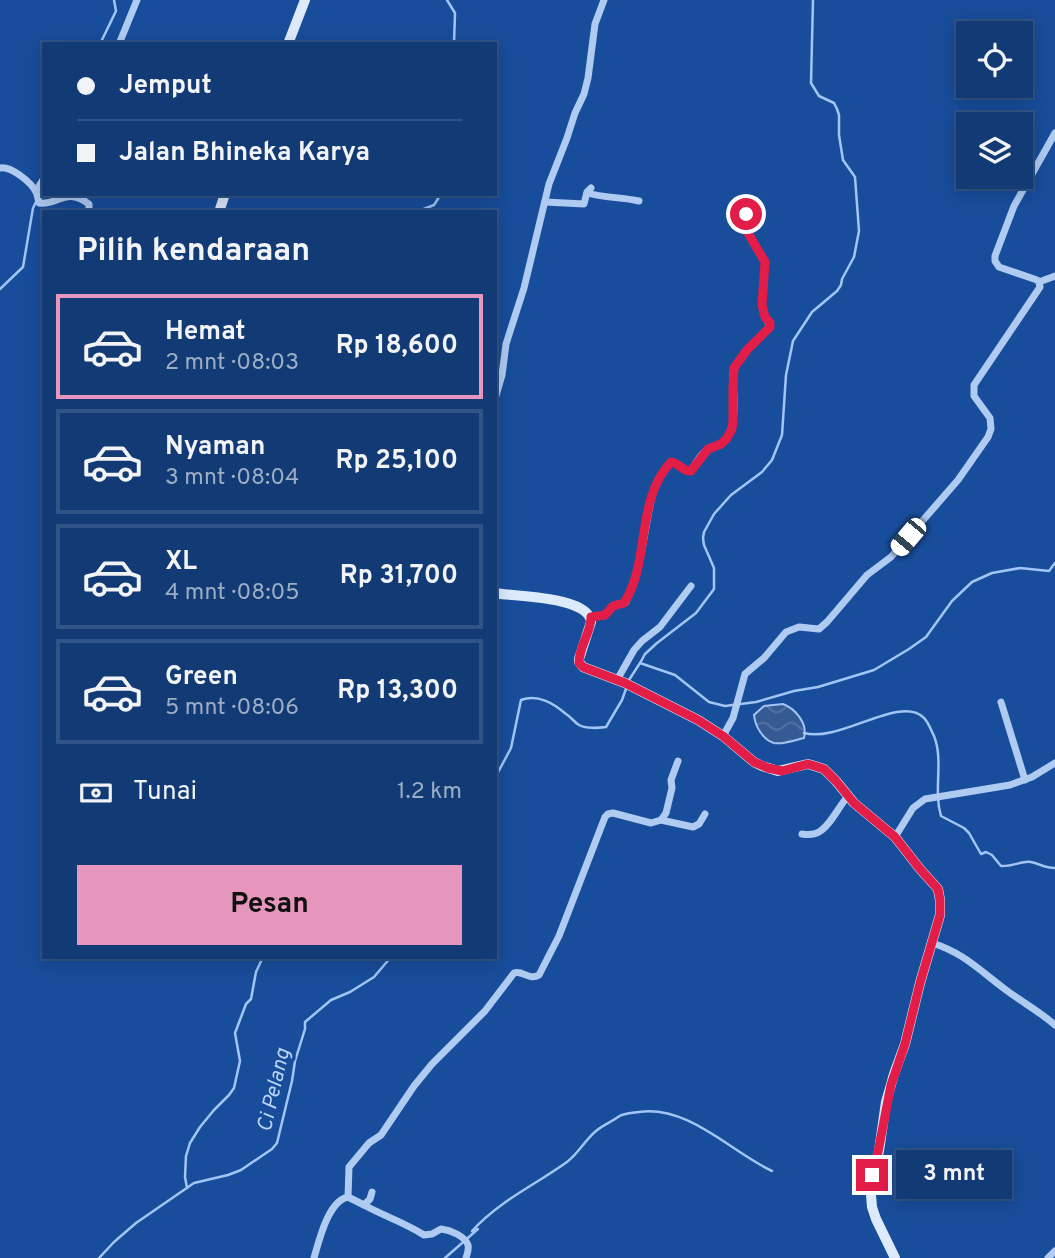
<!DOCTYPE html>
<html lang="id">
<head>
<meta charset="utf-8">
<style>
  body { margin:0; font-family:Overpass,sans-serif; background:#1f457c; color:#f1f3f6; height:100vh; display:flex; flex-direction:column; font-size:26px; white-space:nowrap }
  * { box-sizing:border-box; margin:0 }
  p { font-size:23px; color:#9cadc5 }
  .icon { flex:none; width:38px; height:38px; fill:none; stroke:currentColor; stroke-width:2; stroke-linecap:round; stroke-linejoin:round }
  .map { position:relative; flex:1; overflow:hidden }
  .sheet { position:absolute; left:42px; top:210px; width:455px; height:749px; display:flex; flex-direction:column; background:#123a74; border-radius:0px; box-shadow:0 4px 18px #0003,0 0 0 2px #315486 }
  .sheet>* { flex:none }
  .guide { position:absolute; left:42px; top:42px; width:455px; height:154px; border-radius:0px; box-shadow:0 4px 18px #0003,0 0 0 2px #315486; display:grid; align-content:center; height:154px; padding:0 35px; background:#123a74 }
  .fabs { position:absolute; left:956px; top:21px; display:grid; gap:14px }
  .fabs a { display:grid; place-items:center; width:77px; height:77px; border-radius:0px; background:#123a74; box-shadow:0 4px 18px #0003,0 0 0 2px #315486; font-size:35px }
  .end { position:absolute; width:32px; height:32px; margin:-16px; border:9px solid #e11d48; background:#fff; box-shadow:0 0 0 4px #fff }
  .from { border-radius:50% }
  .bubble { position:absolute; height:49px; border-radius:0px; background:#123a74; box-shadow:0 4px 18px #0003,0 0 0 2px #315486; font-size:23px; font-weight:700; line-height:49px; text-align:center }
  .car { position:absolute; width:21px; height:42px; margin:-21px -10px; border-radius:9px; box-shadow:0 0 5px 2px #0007; background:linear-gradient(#fff 24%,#345 0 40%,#fff 0 76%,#345 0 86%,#fff 0) }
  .guide b { display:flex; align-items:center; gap:24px; height:66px; font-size:26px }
  .guide b+b { border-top:2px solid #315486 }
  .guide i { width:18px; height:18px; background:#f1f3f6 }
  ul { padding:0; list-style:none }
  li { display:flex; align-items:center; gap:21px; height:105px; margin:0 14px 10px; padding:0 21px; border:4px solid #315486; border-radius:0px }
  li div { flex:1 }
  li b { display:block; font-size:26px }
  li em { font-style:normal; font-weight:700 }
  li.current { border-color:#e797bd }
  li>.icon { width:63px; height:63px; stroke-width:1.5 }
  h2 { padding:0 35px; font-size:32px; line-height:84px }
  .pay { display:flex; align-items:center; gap:18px; height:77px; padding:0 35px; font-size:26px }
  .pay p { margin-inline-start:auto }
  .action { display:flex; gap:14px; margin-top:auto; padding:14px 35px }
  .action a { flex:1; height:80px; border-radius:0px; background:#e797bd; color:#111; font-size:28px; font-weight:700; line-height:80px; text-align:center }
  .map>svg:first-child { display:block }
</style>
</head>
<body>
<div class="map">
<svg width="1055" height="1258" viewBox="0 0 1055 1258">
  <defs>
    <pattern id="water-waves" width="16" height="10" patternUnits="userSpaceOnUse" patternTransform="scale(1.75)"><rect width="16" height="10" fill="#365b94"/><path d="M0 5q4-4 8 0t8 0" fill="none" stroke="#5474a4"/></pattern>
  </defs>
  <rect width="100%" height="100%" fill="#184d9b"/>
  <path fill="url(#water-waves)" stroke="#a1c5f4" stroke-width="2" d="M783 704C796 709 808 724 804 738 795 740 783 745 774 743 763 740 755 726 754 715L764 706Z"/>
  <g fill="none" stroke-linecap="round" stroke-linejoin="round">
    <g stroke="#a1c5f4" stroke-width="2.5">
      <path d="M447 0 455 13 454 44"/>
      <path d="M100 44 116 11 114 0"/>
      <path d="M416 212 434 205 441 194"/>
      <path d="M0 289 23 267 33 208 36 202"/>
      <path d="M640 663 645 654 657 643 696 613 714 589V568L704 545 703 538 704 532 714 514 731 495 762 472 772 460 782 435 786 375 793 341 812 312 837 291 841 285 842 279 854 257 859 231 855 177 843 160 839 135V115L837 109 834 103 819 96 811 83 813 0"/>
      <path d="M629 680 640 663 675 675 709 702 725 706 756 702 794 691 818 687 874 670 909 649 926 637 952 601 972 582 992 573 1020 568 1049 571 1055 563"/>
      <path d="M804 733C839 743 899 695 923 717 928 721 931 730 934 736 944 761 933 790 941 816L964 828 969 833 981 854 986 852 992 855 1001 866C1012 867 1024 860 1031 862 1040 864 1045 868 1055 868"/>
      <path d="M495 778 511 748 521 700C538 694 553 703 566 714 571 717 574 722 579 725 587 729 597 728 606 727L622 700 627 686"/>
      <path d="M187 1188 185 1177 186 1156 190 1143 200 1127 214 1110 229 1095 234 1088 240 1061 235 1033 246 1004 251 999 256 972 263 957"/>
      <path d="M99 1258 114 1242 136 1223 194 1183 228 1175 241 1170 272 1149 277 1143 292 1081 295 1061 305 1029V1022L331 1000 350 992 374 977 391 957"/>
      <path d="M445 1258 478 1229 472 1231C499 1201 535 1185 567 1162 578 1154 585 1140 596 1131 602 1126 611 1122 618 1117 624 1113 632 1113 639 1112 688 1105 730 1151 772 1171"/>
    </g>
    <g stroke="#afcbf2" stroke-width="7">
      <path d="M119 44 137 0"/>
      <path d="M0 168C11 166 31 182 36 192 38 196 38 200 39 203 58 206 65 186 89 204V212"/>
      <path d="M36 191 44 178"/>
      <path d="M587 193C604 198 621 197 639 201"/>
      <path d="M545 202 584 204 587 192 591 188"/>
      <path d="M1039 282 1055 276"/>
      <path d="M495 399 502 375 506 344 524 288 549 184 567 138 575 113 584 94 588 78 595 24 604 0"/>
      <path d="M591 617 603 616 613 606 622 604 626 602C636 581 641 557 645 533 650 506 651 484 671 462 679 463 683 472 690 471 696 464 700 454 708 449 713 446 718 447 723 442 739 428 733 393 733 373 739 353 758 341 770 326L765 317 762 305 765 262 748 233 746 214"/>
      <path d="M617 680 634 650 642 641 660 627 691 586"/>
      <path d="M1001 702 1025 780"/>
      <path d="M723 736 733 718 745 674 764 658 786 632 799 627 819 629 827 622 867 575 891 557 958 480 988 437 991 429 990 418 974 396V385L1040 287 1039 282 1037 280 999 267 995 261V256L1014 206 1055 133"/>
      <path d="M661 820 693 827 699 824 705 814"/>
      <path d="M802 834C808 835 814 835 819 832 830 826 839 806 848 796"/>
      <path d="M895 837 913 808 925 799 1010 785 1032 777 1055 763"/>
      <path d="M932 943C964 953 979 970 1006 990 1022 1002 1040 1012 1055 1025"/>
      <path d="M348 1197 364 1205 370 1199 372 1192"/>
      <path d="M364 1205C384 1216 405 1223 424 1235L432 1234 441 1229C450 1230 465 1236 468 1245 469 1249 467 1255 466 1258"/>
      <path d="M314 1258C319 1241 328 1201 348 1197L349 1167 369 1143 381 1135 414 1086 432 1064 485 1011 514 973C523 970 529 981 539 975L559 936 605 817 608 814 613 813 651 823 661 820 666 813 672 788 671 780 678 761"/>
      <path d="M1048 1258 1055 1251"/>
    </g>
    <g stroke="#ddeafc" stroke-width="10">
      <path d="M288 44 305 0"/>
      <path d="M219 212 225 194"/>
      <path d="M495 593C515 597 589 596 591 622L579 659V662L583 667 625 683 698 720 723 736 754 762 762 766 778 771 808 764 824 769 836 781 854 803 895 837 920 869 938 889 940 900V915L920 983 905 1044 894 1074 886 1102 879 1151 870 1183 872 1207 876 1219 895 1258"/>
    </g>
  </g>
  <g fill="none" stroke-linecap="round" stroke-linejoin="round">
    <path stroke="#e11d48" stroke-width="9" d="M746 214 748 233 765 262 762 305 765 317 770 323V327L747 350 734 368 733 388V420L732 429 727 438 721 444 708 449 691 471C683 472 679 463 671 462 635 500 651 561 624 603L613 606 605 615 591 617C591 633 579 646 579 663L583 667 625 683 698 720 723 736 754 762 768 768 782 771 808 764 824 769 836 781 854 803 895 837 920 869 938 889 940 900V915L920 983 905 1044 891 1085 878 1152 872 1175"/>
  </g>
  <g text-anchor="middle" stroke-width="7" stroke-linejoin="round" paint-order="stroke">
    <g font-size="21" font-style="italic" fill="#bbd5f8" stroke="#184d9b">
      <text transform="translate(273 1090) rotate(-77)" y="7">Ci Pelang</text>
    </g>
  </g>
</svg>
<div class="fabs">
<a><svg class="icon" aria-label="locate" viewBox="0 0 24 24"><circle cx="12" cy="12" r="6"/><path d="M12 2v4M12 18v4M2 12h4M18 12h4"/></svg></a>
<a><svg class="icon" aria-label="layers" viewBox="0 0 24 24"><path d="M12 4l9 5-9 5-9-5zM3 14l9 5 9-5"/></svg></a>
</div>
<i class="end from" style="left:746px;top:214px"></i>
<i class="end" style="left:872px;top:1175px"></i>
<div class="bubble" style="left:896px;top:1150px;width:116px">3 mnt</div>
<i class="car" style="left:908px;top:537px;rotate:220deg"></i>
<div class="guide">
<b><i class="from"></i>Jemput</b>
<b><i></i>Jalan Bhineka Karya</b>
</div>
<section class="sheet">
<h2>Pilih kendaraan</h2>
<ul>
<li class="current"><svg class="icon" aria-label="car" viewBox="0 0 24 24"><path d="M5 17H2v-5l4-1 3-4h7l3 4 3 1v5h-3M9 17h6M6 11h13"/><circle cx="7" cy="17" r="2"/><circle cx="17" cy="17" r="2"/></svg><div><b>Hemat</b><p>2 mnt · 08:03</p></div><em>Rp 18,600</em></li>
<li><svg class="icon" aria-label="car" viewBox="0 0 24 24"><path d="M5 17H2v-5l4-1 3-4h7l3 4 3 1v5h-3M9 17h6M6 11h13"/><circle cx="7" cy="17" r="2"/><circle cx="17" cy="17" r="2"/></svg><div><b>Nyaman</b><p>3 mnt · 08:04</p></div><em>Rp 25,100</em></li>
<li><svg class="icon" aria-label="car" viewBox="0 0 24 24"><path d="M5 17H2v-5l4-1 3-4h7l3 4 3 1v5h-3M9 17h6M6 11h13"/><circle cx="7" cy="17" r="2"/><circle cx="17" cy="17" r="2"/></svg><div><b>XL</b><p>4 mnt · 08:05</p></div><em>Rp 31,700</em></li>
<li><svg class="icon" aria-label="car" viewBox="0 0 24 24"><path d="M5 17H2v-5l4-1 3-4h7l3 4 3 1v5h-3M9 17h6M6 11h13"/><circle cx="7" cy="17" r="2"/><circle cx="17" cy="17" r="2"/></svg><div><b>Green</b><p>5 mnt · 08:06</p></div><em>Rp 13,300</em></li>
</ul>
<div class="pay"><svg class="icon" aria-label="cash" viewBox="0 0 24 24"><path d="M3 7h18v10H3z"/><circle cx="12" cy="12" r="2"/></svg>Tunai<p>1.2 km</p></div>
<div class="action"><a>Pesan</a></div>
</section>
</div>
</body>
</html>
